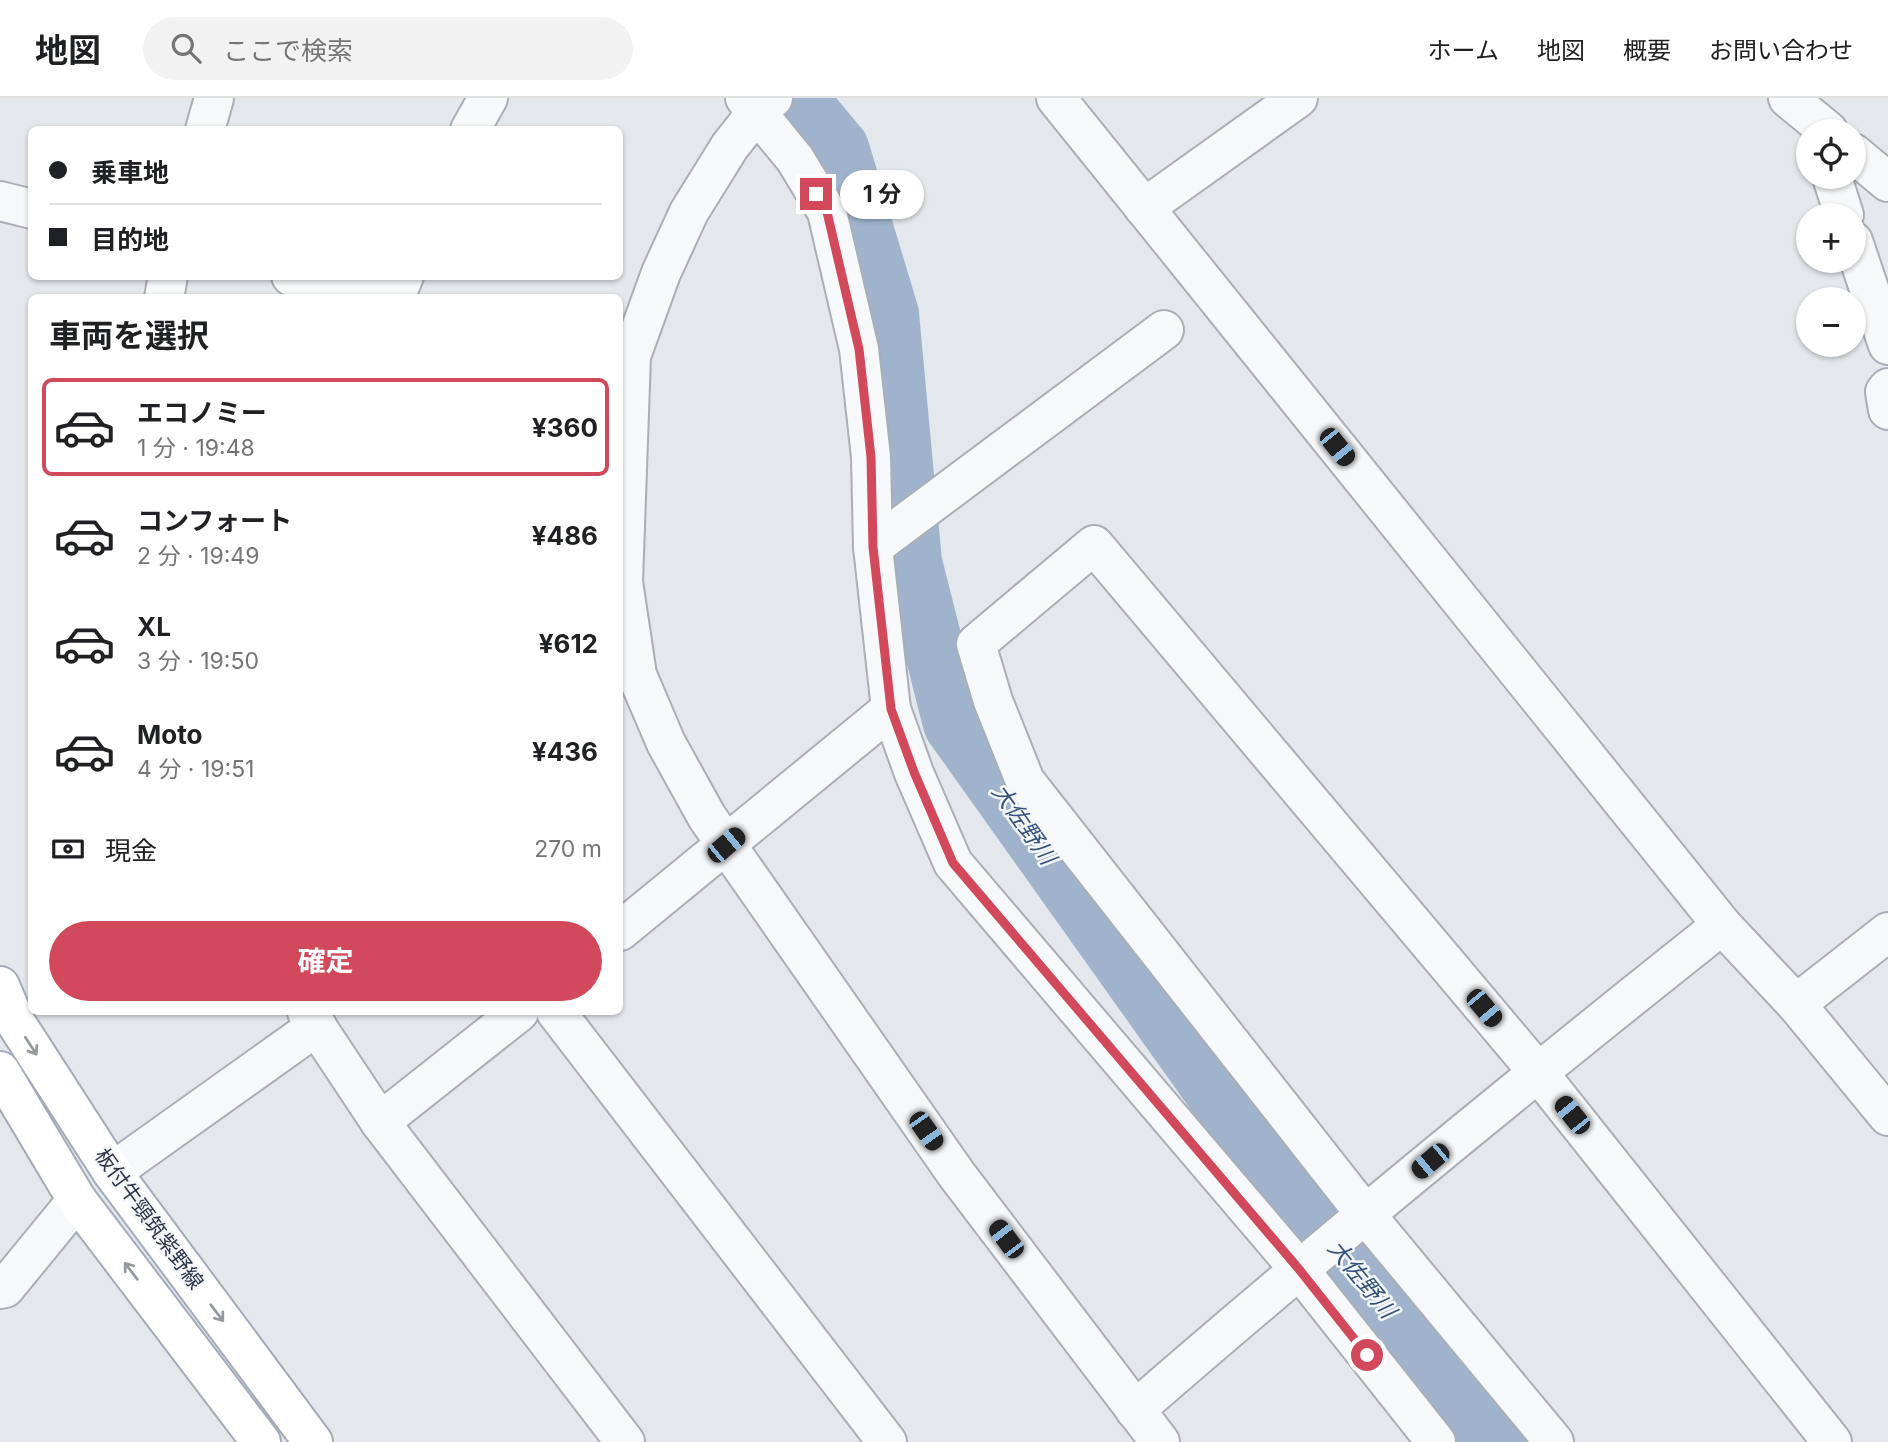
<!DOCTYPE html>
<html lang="ja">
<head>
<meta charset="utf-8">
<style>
  body { margin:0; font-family:Inter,"Noto Sans JP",sans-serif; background:#f2f2f2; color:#202124; height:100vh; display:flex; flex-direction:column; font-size:26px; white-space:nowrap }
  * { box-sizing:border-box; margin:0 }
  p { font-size:23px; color:#757577 }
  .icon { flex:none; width:38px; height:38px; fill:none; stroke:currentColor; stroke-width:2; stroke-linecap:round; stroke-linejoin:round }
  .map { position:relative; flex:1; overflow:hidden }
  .sheet { position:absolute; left:28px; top:196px; width:595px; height:721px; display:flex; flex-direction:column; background:#fff; border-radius:10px; box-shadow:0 2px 5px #0004 }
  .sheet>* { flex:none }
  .top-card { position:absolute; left:28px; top:28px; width:595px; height:154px; border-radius:10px; box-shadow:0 2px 5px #0004; display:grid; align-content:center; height:154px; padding:0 21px; background:#fff }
  .controls { position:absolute; left:1796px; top:21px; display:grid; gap:14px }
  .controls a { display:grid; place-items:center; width:70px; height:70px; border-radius:50%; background:#fff; box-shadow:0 2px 5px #0004; font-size:35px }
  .end { position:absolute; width:32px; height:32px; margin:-16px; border:9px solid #d1495b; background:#fff; box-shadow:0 0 0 4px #fff }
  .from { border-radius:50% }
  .bubble { position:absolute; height:49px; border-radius:24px; background:#fff; box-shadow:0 2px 5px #0004; font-size:23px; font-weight:700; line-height:49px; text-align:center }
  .car { position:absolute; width:21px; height:42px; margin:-21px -10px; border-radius:9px; box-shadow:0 0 5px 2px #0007; background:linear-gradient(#222 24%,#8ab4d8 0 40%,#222 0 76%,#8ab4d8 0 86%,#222 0) }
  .top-card b { display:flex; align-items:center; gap:24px; height:66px; font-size:26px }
  .top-card b+b { border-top:2px solid #e0e0e0 }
  .top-card i { width:18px; height:18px; background:#202124 }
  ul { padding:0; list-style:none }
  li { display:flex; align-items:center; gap:21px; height:98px; margin:0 14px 10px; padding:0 7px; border:4px solid transparent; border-radius:10px }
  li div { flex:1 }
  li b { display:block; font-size:26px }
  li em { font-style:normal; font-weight:700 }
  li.on { border-color:#d1495b }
  li>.icon { width:63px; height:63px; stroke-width:1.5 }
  h2 { padding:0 21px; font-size:32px; line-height:84px }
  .pay { display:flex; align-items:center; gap:18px; height:77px; padding:0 21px; font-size:26px }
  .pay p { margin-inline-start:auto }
  .primary-button { display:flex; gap:14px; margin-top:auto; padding:14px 21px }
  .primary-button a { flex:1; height:80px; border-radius:42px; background:#d1495b; color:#fff; font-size:28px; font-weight:700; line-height:80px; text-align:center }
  header { display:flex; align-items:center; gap:42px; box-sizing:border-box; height:98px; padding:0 35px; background:#fff; border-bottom:2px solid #e0e0e0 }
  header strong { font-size:33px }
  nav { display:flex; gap:38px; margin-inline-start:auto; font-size:24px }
  .search { width:490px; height:63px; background:#f2f2f2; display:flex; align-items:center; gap:18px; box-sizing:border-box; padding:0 24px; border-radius:38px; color:#757577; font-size:26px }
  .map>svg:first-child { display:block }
</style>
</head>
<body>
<header>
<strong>地図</strong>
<div class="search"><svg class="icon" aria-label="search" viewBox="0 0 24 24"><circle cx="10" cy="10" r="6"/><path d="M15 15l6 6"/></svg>ここで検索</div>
<nav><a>ホーム</a><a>地図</a><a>概要</a><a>お問い合わせ</a></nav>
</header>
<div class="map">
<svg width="1888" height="1344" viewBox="0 0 1888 1344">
  <rect width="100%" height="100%" fill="#e4e7ec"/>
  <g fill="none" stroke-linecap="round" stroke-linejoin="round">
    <path stroke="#9fb4cc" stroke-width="60" d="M797 0 839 50 889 216 912 464 953 626 1257 1053 1496 1344"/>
    <defs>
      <g id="minor">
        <path d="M745 0 795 61 827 114 859 251 871 359 873 449 891 611 914 675 953 765 1298 1170 1436 1344"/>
        <path d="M773 0 757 14 730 48 689 114 661 175 631 258 623 484 637 577 666 645 707 719 957 1077 1160 1344"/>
        <path d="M1056 0 1722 827 1796 906 1888 1018"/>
        <path d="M1788 0 1828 33"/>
        <path d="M205 32 214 0"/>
        <path d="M470 32 488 0"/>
        <path d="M1853 55 1888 84"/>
        <path d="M1832 79 1844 117"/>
        <path d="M0 103 32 111"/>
        <path d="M1144 110 1298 0"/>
        <path d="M1853 143 1888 247"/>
        <path d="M291 178 377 200"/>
        <path d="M164 200 168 178"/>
        <path d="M395 200 404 178"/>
        <path d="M1888 290 1885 294 1888 312"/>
        <path d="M873 449 1164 232"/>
        <path d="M620 833 891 611"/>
        <path d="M1796 906 1888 834"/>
        <path d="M307 914 380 1024 625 1344"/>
        <path d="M556 914 887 1344"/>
        <path d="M380 1024 519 914"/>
        <path d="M112 1074 317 928"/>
        <path d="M0 1191 5 1190 77 1102"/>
        <path d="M1135 1312C1327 1145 1523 985 1722 827"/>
        <path d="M1554 1344 1365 1116 1025 683 993 603 976 546 1094 447 1537 973 1832 1344"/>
      </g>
      <g id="major">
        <path d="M0 888 16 925 112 1074 313 1344"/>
        <path d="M0 973 77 1102 261 1344"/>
      </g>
    </defs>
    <use href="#minor" stroke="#a9aeb7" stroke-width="42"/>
    <use href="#major" stroke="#a3abb8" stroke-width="42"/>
    <use href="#minor" stroke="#f7f8fa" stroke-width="38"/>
    <use href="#major" stroke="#fff" stroke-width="38"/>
  </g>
  <defs><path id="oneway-shaft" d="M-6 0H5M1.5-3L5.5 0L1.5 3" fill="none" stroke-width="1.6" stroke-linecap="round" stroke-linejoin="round" transform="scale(1.75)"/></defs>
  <g stroke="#959aa2">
    <use href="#oneway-shaft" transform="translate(31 948) rotate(57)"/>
    <use href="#oneway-shaft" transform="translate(131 1173) rotate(-127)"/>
    <use href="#oneway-shaft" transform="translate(217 1215) rotate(53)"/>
  </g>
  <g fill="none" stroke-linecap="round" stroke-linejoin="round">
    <path stroke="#d1495b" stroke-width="9" d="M816 96 827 114 859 251 871 359 873 449 891 611 914 674 953 765 1298 1170 1367 1257"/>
  </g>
  <g text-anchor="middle" stroke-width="5" stroke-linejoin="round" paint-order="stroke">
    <g font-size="21" fill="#2b3445" stroke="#f4f6f9">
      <text transform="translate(149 1121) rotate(54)" y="7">板付牛頸筑紫野線</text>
    </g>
    <g font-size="23" font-style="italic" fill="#34527a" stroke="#f4f6f9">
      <text transform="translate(1024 726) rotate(55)" y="8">大佐野川</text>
      <text transform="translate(1362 1181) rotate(51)" y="8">大佐野川</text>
    </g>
  </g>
</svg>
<div class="controls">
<a><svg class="icon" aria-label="locate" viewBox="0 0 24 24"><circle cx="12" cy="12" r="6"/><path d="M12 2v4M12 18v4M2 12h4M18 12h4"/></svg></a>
<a>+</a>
<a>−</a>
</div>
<i class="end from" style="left:1367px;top:1257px"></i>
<i class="end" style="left:816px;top:96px"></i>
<div class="bubble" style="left:840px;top:72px;width:84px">1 分</div>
<i class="car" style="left:1337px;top:349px;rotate:141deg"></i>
<i class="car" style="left:726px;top:747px;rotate:50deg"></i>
<i class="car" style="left:1484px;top:910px;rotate:140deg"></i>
<i class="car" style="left:1572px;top:1017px;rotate:321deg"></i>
<i class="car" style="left:926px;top:1033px;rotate:145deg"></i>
<i class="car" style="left:1430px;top:1063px;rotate:230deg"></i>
<i class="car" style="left:1006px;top:1141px;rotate:323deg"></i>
<div class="top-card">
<b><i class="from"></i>乗車地</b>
<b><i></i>目的地</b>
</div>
<section class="sheet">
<h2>車両を選択</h2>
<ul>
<li class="on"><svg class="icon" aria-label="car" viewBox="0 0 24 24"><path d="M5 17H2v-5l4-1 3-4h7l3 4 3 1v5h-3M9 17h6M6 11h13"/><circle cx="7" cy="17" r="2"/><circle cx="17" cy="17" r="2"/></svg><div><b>エコノミー</b><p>1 分 · 19:48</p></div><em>¥360</em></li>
<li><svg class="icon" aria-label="car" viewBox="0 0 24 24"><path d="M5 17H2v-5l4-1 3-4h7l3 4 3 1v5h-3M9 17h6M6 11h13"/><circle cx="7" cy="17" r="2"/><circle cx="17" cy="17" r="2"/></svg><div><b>コンフォート</b><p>2 分 · 19:49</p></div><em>¥486</em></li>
<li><svg class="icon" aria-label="car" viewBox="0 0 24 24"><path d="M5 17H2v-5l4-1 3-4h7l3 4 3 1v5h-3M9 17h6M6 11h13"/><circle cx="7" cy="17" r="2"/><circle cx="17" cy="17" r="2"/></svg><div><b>XL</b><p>3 分 · 19:50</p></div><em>¥612</em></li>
<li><svg class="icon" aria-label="car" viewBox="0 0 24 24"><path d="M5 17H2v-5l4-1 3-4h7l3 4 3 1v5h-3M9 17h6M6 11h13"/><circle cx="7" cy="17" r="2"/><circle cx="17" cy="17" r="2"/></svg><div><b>Moto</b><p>4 分 · 19:51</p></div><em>¥436</em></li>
</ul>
<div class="pay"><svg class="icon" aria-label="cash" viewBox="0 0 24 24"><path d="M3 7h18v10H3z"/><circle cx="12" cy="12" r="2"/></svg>現金<p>270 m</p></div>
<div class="primary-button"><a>確定</a></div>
</section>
</div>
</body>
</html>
